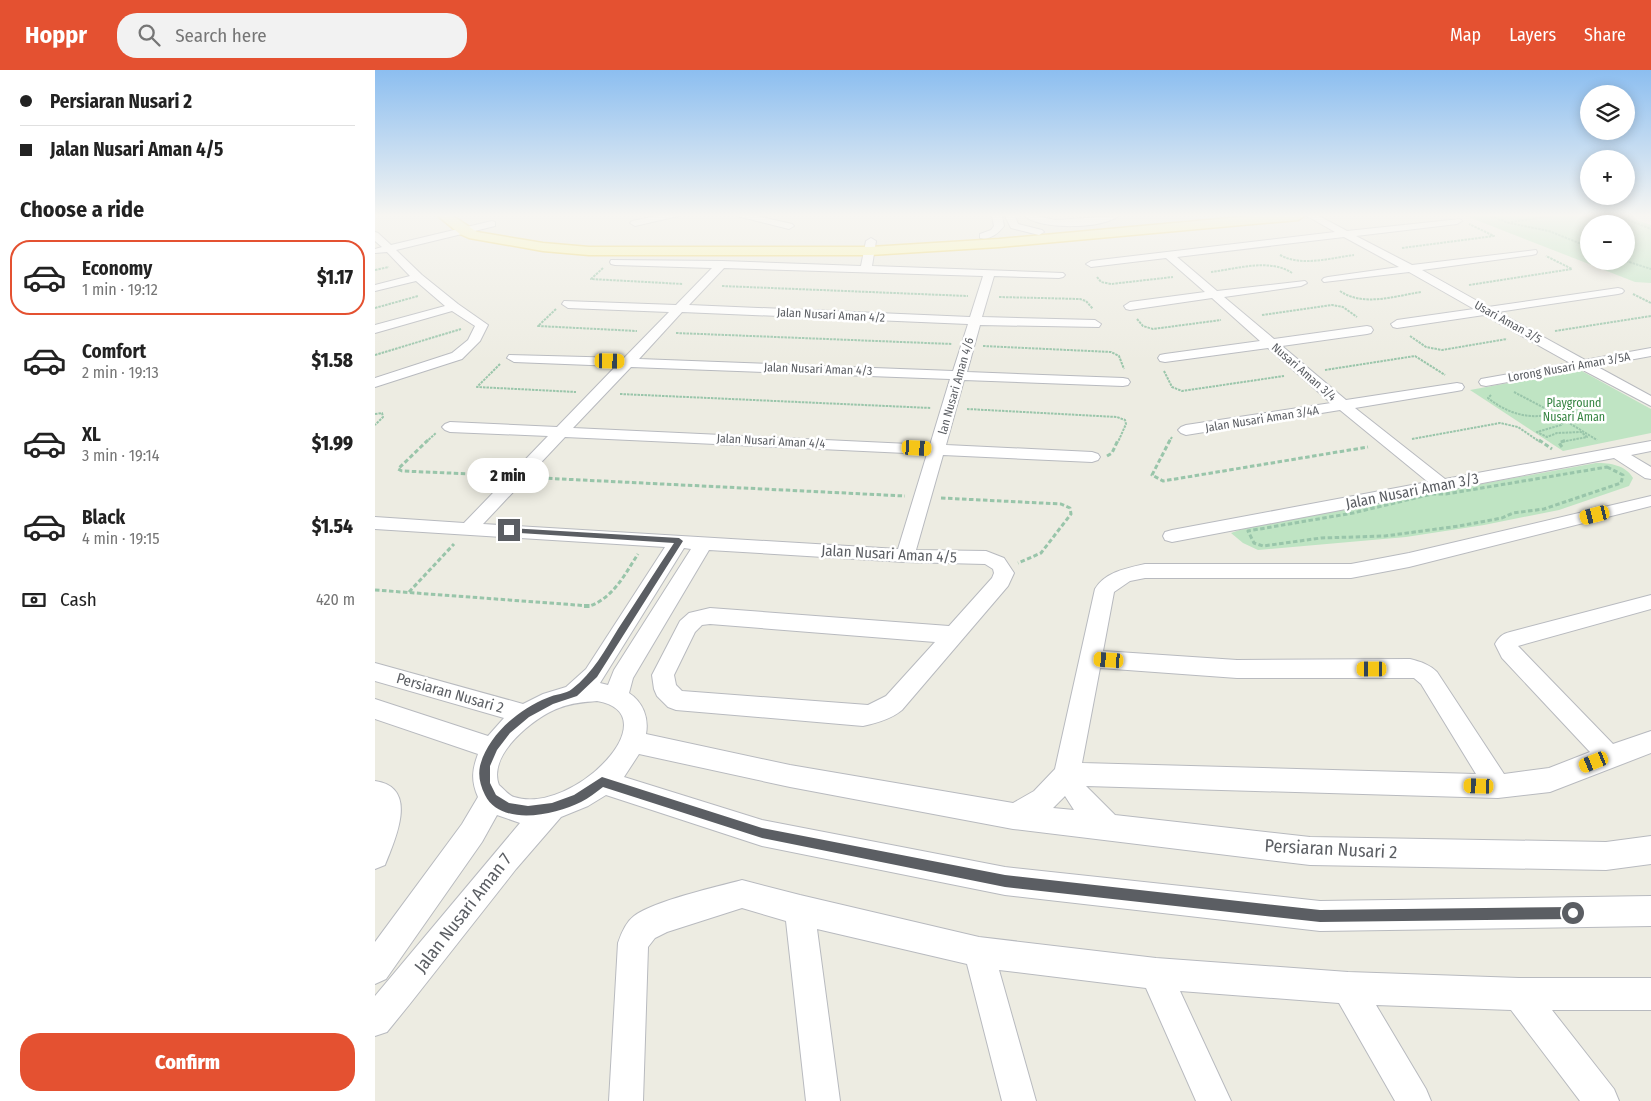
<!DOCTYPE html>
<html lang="en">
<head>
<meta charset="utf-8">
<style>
  body { margin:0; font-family:"Fira Sans Condensed",sans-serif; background:#f2f2f2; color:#222; height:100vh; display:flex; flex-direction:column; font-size:19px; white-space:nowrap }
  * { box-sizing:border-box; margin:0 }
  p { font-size:16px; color:#767676 }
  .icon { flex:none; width:28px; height:28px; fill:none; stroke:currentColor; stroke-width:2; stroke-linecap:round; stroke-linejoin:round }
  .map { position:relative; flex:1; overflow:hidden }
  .sheet { display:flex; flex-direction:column; background:#fff; width:375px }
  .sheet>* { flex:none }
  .guide { display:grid; align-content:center; height:110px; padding:0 20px; background:#fff }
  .tools { position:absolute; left:1205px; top:15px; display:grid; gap:10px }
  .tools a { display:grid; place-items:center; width:55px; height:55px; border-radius:50%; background:#fff; box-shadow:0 2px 12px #0003; font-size:25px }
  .end { position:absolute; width:22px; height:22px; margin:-11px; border:6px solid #5b5e63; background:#fff; box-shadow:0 0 0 2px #fff }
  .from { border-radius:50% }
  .bubble { position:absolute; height:35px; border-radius:18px; background:#fff; box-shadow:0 2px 12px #0003; font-size:16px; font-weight:800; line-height:35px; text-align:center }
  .car { position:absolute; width:15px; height:30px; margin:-15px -8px; border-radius:6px; box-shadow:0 0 4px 1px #0007; background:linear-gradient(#f5c518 24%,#345 0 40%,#f5c518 0 76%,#345 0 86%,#f5c518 0) }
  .guide b { display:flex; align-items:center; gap:18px; height:48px; font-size:19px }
  .guide b+b { border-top:1px solid #e0e0e0 }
  .guide i { width:12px; height:12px; background:#222 }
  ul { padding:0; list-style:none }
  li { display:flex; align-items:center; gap:15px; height:75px; margin:0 10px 8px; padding:0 10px; border:2px solid transparent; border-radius:20px }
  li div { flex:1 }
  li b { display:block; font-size:19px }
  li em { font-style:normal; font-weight:800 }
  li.selected { border-color:#e45131 }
  li>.icon { width:45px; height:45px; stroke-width:1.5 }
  h2 { padding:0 20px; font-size:22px; line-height:60px }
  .pay { display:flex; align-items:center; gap:12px; height:55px; padding:0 20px; font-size:19px }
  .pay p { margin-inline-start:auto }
  .cta { display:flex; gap:10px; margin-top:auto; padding:10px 20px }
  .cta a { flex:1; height:58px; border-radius:20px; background:#e45131; color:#fff; font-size:20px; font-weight:800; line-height:58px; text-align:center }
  header { display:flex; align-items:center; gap:30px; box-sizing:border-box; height:70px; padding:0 25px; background:#e45131; color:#fff }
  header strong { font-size:24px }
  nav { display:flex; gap:28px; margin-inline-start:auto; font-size:18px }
  .search { width:350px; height:45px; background:#f2f2f2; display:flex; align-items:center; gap:12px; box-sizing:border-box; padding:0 18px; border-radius:20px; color:#767676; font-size:19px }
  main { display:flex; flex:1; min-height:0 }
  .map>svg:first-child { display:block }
</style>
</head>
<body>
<header>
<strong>Hoppr</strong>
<div class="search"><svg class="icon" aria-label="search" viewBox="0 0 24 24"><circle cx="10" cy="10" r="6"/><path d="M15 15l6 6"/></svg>Search here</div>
<nav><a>Map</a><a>Layers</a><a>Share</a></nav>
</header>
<main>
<section class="sheet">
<div class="guide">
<b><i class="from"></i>Persiaran Nusari 2</b>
<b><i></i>Jalan Nusari Aman 4/5</b>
</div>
<h2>Choose a ride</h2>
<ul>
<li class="selected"><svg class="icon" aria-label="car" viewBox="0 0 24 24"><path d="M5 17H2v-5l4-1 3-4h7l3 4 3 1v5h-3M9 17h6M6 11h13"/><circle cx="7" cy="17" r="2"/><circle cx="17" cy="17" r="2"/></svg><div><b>Economy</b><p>1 min · 19:12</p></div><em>$1.17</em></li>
<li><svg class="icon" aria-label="car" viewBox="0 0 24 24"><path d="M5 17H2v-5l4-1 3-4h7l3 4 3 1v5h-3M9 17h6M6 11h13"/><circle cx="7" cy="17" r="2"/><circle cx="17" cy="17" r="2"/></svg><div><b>Comfort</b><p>2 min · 19:13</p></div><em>$1.58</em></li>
<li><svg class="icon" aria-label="car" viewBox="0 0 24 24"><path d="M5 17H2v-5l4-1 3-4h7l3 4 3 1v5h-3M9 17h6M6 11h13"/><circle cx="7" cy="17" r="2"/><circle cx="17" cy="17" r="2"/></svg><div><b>XL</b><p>3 min · 19:14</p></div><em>$1.99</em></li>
<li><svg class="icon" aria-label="car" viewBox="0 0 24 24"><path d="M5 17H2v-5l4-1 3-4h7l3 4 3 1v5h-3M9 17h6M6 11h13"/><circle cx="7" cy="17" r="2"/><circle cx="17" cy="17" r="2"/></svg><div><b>Black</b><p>4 min · 19:15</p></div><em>$1.54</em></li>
</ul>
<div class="pay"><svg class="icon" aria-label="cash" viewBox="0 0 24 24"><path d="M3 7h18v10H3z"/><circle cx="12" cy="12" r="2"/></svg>Cash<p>420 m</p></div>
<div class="cta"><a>Confirm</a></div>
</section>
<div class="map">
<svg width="1276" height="1031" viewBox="0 0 1276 1031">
  <rect width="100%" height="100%" fill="#edece2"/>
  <g fill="#bfe4c3" fill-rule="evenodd">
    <path d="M1091 146H1249L1276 155V213L1260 212ZM1214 154H1251V191H1214Z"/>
    <path d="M1205 300 1276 339V363L1188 381 1095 320Z"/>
    <path d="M1221 393C1236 393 1250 395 1258 408L1254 416 1184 440 1109 455 1031 467 883 480 868 473 856 463 876 456Z"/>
  </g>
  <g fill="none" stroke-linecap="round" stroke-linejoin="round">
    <defs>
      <g id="minor">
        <path d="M281 146H303L260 156 255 153 257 151Z"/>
        <path d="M362 146H382L417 154 419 156 414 159Z"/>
        <path d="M617 146H627L629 156C623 164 615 170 605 168V164L616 160 619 156Z"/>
        <path d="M630 146H640L643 154 667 160 669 162 664 165 636 158Z"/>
        <path d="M650 146H661L680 150 743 146C728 159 665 160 650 146Z"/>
        <path d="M932 146H944L972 161 1085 149 1087 151 1082 154 981 166 1037 195 1161 180 1162 182 1161 184 1157 185 1047 200 1113 237 1243 218 1247 219 1249 221 1247 223 1243 224 1123 242 1210 290 1276 278V286L1221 296 1276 326V336L1206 299 1111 316 1106 315 1104 312 1106 309 1195 293 1109 245 1022 258 1018 257 1016 254 1022 250 1099 239 1034 202 949 212 947 210 949 208 953 207 1024 197 969 167 802 187 842 221 930 211 932 213 926 216 849 227 899 269 992 256 996 257 998 260 996 263 992 264 907 276 971 330 1082 313 1087 314 1089 317 1087 320 1082 321 980 338 1070 409 1276 371V381L1256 385 1276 397V409L1270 408 1239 388 797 472 790 470 788 466 790 462 797 460 1053 412 965 340 811 365 806 363 803 360 806 357 811 355 956 333 893 278 790 292 785 291 783 288 785 285 790 284 885 271 837 228 755 240 751 239 749 236 755 232 830 222 791 188 716 197 711 194 716 191 960 162Z"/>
        <path d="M117 151 120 152V156L21 180 47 205 83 234 113 255 105 271 87 289 0 317V308L77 283 93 270 100 256 77 241 0 263V255L70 236 41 211 0 221V215L35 206 12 182 0 183V179L7 177 0 171V162L3 163 16 175Z"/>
        <path d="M496 168 501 171 497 196 688 203 690 205 688 207 684 208 619 206 607 247 720 250 726 254 724 257 605 255 592 302 748 308 753 309 755 312 753 315 748 316 589 310 571 375 717 382 723 384 725 387 723 390 717 392 568 385 541 480 611 481 629 488 639 503 633 516 527 640C516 649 502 653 488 656L301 640 293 637 282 626 279 619 277 605 305 551 314 543 335 538 574 556 617 508 619 503 618 499 610 494 530 492 334 480 258 608 254 623C268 632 274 648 271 664L415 695 638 733 659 721 680 699 720 519C730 502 752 498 770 494H976L1034 483 1276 426V436L1034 497 976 508H770L755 511 739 522 728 581 862 590 1035 589C1046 592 1054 594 1062 602L1129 704 1174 698 1215 682 1127 588 1120 574C1124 567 1127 564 1135 562L1276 525V539L1143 576 1238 674 1276 661V683L1175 722 1123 728 711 716 740 745 935 767 1231 772 1276 766V794L1231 800 935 795 638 759 415 717 264 684 249 707 387 750 630 797 945 831 1276 826V856L945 861 630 825 387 776 231 725 213 736 186 747 141 799 34 935 12 962 0 966V926L145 753 122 745 107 772 11 909 0 914V872L87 754 103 727C96 711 97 700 103 684L0 649V629L113 666 129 648 0 611V593L148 634 168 624 191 617 211 599 290 477 0 459V447L89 453 173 366 75 362 70 360 67 357 70 354 75 352 182 357 241 296 139 292 132 288 134 285 249 288 294 242 193 238 187 234 189 231 301 235 337 198 240 195 236 194 235 192 236 190 347 191 486 196 491 171ZM349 198 608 206 595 247 314 235ZM307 242 593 254 578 301 264 289ZM256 297 575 309 555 375 198 358ZM190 367 552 384 523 479 108 454ZM309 478 316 479 239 600 233 615 225 613ZM335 554 560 572 511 626 493 635 307 621 301 615 299 605 320 562 327 555ZM725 598 862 608H1039L1046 614 1101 704 707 693ZM222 631C297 644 198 746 139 727 133 725 129 719 124 715 112 685 159 647 184 638 196 633 209 632 222 631ZM690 726 699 740 678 738Z"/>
        <path d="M0 711C44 717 21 768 10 795L0 799Z"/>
        <path d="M367 810 425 825 604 867 781 888 973 902 1144 908H1276V940H1177L1239 1019 1244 1031H1205L1136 940 1001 935 1051 1019 1056 1031H1020L964 933 805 921 856 1031H821L771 918 624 900 661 1031H627L592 894 442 859 465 1031H431L411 851 367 838 292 862 280 868 273 877 268 1031H234L243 873C246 864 251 852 259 846 279 831 341 817 367 810Z"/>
      </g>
      <path id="major" d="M63 146H78L102 162 168 173 214 177H495L624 169 877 146H929L923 150 624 177 495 185H214L168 181 94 168 85 164Z"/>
    </defs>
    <use href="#minor" stroke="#b8babf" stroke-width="2"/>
    <use href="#major" stroke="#edd35b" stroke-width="3"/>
    <g stroke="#99c5aa" stroke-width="2" stroke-dasharray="2.5 1" stroke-linecap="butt">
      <path d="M1116 146 1134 153 1174 161 1214 177"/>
      <path d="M1243 146 1276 159"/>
      <path d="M1136 152 1177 146"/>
      <path d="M1027 178 1119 166 1094 154"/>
      <path d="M905 185C927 197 955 188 979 185"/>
      <path d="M1251 191 1276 199"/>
      <path d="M228 198 216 209 308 214"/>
      <path d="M0 200 14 197"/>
      <path d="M836 202C861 199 895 188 917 203"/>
      <path d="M722 207 726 212 736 214 798 207"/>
      <path d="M1094 215 1197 199 1171 186"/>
      <path d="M347 216 593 226"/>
      <path d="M965 221C988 237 1020 226 1046 222"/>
      <path d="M1258 224 1276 233"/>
      <path d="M624 227 705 229 711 231 718 239"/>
      <path d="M0 238 43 226"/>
      <path d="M181 239 163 256 262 261"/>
      <path d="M887 245 957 235 968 237 982 247"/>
      <path d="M762 249 768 256 778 259 846 250"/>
      <path d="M1180 261 1276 246"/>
      <path d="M301 263 577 274"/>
      <path d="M1035 266 1051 277 1067 280 1132 269"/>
      <path d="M608 276 736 282 744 286 749 299"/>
      <path d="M0 285 86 259"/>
      <path d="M125 294 102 317 201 322"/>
      <path d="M950 300 1040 286 1070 305"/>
      <path d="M789 301 797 317 807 321 909 306"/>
      <path d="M1139 322 1179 343"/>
      <path d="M245 324 556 338"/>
      <path d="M1116 325 1113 328C1132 343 1153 350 1177 344L1189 352 1186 355 1162 362 1172 367 1182 363 1206 362 1212 367 1186 372"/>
      <path d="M592 339 742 347 750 350 751 354 743 372"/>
      <path d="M0 344 7 343 8 347 0 355"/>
      <path d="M1186 348 1222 370"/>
      <path d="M1037 369 1125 353 1143 357 1165 372"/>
      <path d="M51 372 61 363"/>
      <path d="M794 372 797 367"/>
    </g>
    <g stroke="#99c5aa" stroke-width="3" stroke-dasharray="4.5 2.5" stroke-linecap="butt">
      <path d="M53 370 23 399 27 401 120 405"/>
      <path d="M795 370 777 405 788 411 993 377"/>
      <path d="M1164 370 1177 379"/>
      <path d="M1187 377 1184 373 1191 370"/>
      <path d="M732 386 737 383 743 370"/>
      <path d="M1232 397 1248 405 1246 413 1169 439 1138 443 1127 448 1084 456 1010 466 946 468 888 476 879 473 873 461 978 443 1057 424H1071Z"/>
      <path d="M166 408 530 426"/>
      <path d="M566 428 686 434 695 438 696 444 666 483 643 493"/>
      <path d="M0 520 215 536C239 527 250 504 263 484"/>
      <path d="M34 522 79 474"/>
    </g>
    <path stroke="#99c5aa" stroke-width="4" stroke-dasharray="5.5 3" stroke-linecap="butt" d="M209 536H216"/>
    <use href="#minor" fill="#fff" fill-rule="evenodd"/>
    <use href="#major" fill="#fdf8a8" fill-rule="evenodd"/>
  </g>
  <linearGradient id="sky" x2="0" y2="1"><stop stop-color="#8cbef0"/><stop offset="0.5" stop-color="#f7f6f2"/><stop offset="1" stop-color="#f7f6f2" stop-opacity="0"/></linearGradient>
  <rect width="1276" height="291" fill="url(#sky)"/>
  <path fill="#5b5e63" d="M134 458 304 468 308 471 222 607 202 626 178 634 154 647 135 663 122 680 115 696V713L121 725 134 733 153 736 177 733 199 725 227 707 387 758 630 805 945 840 1198 837 1202 838 1204 843 1202 847 1198 849 945 852 630 817 387 768 228 717C221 722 214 728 206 732 180 745 126 757 110 725 105 715 103 706 105 696 113 665 144 639 172 628 180 624 191 624 197 619 218 603 230 580 243 559 262 530 280 502 299 473L131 462V459Z"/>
  <g text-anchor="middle" stroke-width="5" stroke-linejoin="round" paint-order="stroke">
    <g font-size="12" fill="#5b5e63" stroke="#fff">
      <text transform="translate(456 245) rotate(3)" y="4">Jalan Nusari Aman 4/2</text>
      <text transform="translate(1133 252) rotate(29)" y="4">Usari Aman 3/5</text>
      <text transform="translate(1194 297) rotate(-10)" y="4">Lorong Nusari Aman 3/5A</text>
      <text transform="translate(443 299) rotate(2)" y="4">Jalan Nusari Aman 4/3</text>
      <text transform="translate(929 302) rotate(41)" y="4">Nusari Aman 3/4</text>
      <text transform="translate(581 316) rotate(-74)" y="4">lan Nusari Aman 4/6</text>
      <text transform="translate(887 349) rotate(-9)" y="4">Jalan Nusari Aman 3/4A</text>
      <text transform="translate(396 371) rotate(3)" y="4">Jalan Nusari Aman 4/4</text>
    </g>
    <g font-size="12" fill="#378543" stroke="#fff">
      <text x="1199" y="337">Playground<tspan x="1199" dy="14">Nusari Aman</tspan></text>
    </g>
    <g font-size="15" fill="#5b5e63" stroke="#fff">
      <text transform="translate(1037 421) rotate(-11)" y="5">Jalan Nusari Aman 3/3</text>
      <text transform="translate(514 484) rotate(3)" y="5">Jalan Nusari Aman 4/5</text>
      <text transform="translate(75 623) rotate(16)" y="5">Persiaran Nusari 2</text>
    </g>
    <g font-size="18" fill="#5b5e63" stroke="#fff">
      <text transform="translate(956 779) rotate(3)" y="6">Persiaran Nusari 2</text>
      <text transform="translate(88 843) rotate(-52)" y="6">Jalan Nusari Aman 7</text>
    </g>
  </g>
</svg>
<div class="tools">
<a><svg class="icon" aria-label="layers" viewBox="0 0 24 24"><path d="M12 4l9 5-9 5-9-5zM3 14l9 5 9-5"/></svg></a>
<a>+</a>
<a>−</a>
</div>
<i class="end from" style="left:1198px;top:843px"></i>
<i class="end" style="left:134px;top:460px"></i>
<div class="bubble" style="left:92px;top:388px;width:82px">2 min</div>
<i class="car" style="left:235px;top:291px;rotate:91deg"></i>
<i class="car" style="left:542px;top:378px;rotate:93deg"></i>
<i class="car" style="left:1220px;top:445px;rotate:256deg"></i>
<i class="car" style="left:734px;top:590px;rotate:274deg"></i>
<i class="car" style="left:997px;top:599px;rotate:270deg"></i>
<i class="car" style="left:1219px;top:692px;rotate:248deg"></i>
<i class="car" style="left:1104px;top:716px;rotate:272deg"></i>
</div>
</main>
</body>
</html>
